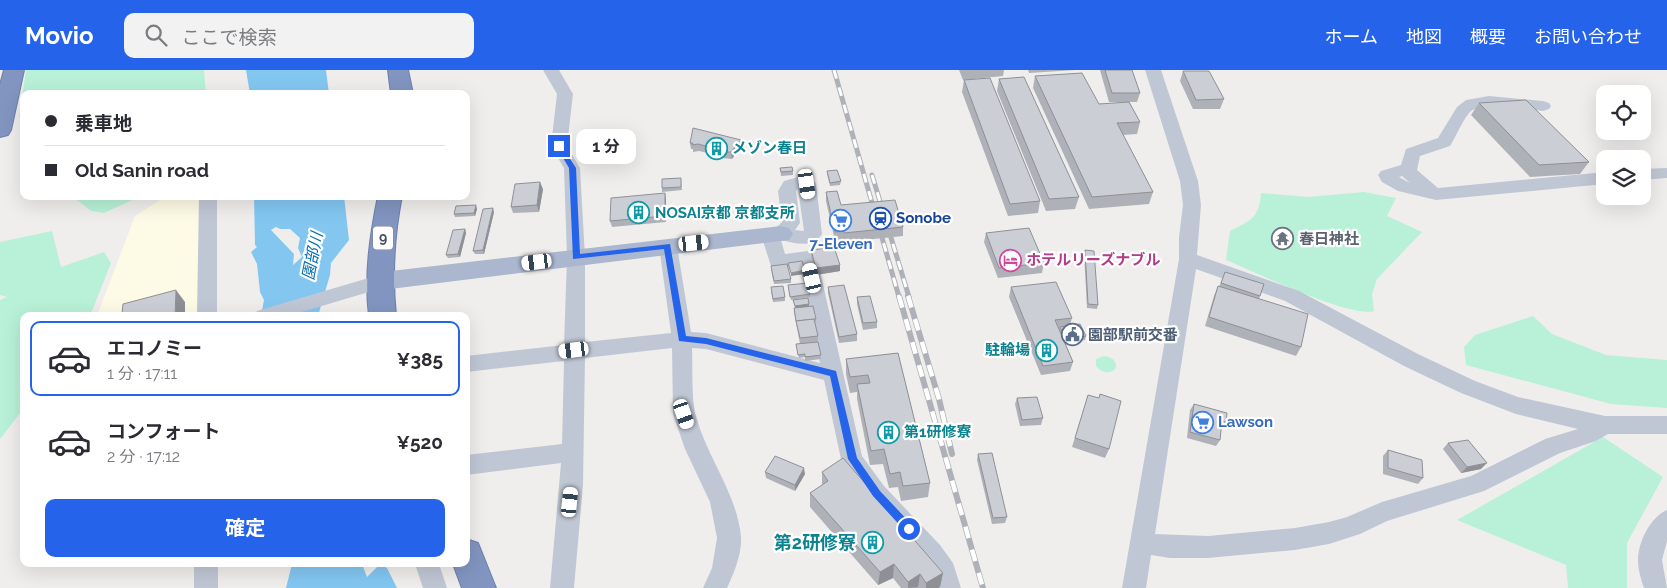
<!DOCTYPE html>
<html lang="ja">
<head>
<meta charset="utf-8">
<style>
  body { margin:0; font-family:Raleway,"Noto Sans JP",sans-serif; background:#f2f2f3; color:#2b2b33; height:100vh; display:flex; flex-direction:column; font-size:19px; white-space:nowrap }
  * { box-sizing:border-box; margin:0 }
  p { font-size:16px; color:#7c7c81 }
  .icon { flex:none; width:28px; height:28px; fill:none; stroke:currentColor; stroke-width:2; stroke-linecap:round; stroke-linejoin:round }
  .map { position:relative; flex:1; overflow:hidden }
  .drawer { position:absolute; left:20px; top:242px; width:450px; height:255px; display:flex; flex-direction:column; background:#fff; border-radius:10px; box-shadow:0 5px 20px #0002 }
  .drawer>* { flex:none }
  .guide { position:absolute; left:20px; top:20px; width:450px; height:110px; border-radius:10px; box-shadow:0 5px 20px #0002; display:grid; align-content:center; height:110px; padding:0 25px; background:#fff }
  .controls { position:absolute; left:1596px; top:15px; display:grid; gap:10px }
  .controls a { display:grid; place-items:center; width:55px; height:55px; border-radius:10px; background:#fff; box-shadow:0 5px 20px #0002; font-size:25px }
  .end { position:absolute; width:22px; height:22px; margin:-11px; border:6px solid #2563eb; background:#fff; box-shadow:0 0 0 2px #fff }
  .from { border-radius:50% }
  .bubble { position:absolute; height:35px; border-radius:10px; background:#fff; box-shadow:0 5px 20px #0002; font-size:16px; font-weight:700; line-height:35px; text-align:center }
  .car { position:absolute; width:15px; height:30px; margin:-15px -8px; border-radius:6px; box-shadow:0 0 4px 1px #0007; background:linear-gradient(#fff 24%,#345 0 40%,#fff 0 76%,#345 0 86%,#fff 0) }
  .guide b { display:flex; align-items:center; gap:18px; height:48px; font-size:19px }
  .guide b+b { border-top:1px solid #e1e1e2 }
  .guide i { width:12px; height:12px; background:#2b2b33 }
  ul { padding:9px 0 0; list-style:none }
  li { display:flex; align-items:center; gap:15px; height:75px; margin:0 10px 8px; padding:0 15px; border:2px solid transparent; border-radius:10px }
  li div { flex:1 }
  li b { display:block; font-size:19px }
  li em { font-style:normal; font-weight:700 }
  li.current { border-color:#2563eb }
  li>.icon { width:45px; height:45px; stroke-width:1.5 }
  .primary-button { display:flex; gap:10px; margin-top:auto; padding:10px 25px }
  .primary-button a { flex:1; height:58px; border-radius:10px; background:#2563eb; color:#fff; font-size:20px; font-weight:700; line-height:58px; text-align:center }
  header { display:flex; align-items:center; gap:30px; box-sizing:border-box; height:70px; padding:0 25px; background:#2563eb; color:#fff }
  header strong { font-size:24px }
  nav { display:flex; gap:28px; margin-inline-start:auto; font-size:18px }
  .search { width:350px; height:45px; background:#f2f2f3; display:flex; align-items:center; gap:12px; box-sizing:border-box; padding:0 18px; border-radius:10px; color:#7c7c81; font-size:19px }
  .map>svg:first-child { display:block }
</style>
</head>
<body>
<header>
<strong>Movio</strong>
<div class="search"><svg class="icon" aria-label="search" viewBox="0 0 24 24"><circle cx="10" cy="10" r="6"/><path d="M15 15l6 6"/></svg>ここで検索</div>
<nav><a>ホーム</a><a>地図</a><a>概要</a><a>お問い合わせ</a></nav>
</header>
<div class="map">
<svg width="1667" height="518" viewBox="0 0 1667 518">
  <rect width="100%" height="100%" fill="#f0eeed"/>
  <path fill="#fdfae5" d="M166 126H203V246H97L135 146Z"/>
  <g fill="#b8f1d8">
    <path d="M26 0H204L206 24H24V51L19 47Z"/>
    <path d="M1364 122 1396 128 1387 146 1422 162 1377 209 1372 224 1374 241C1351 249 1253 201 1226 190L1230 161C1251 150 1259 149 1261 123L1308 127Z"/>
    <path d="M72 126H141L104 143 91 141Z"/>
    <path d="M52 161 61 197 104 182 111 193 90 246H24V338L0 369V230L7 227 0 225V172Z"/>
    <path d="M1533 246 1552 264 1606 285 1667 290V338L1611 334 1466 295 1464 277 1475 265Z"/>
    <path d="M1104 286C1111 287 1117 290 1116 298 1110 305 1102 303 1096 296V289Z"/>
    <path d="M1603 367 1663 407 1627 473V518H1568L1566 495 1457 450Z"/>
  </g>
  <g fill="#83c7f1" fill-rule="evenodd">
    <path d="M246 0H326L329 24H250Z"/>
    <path d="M254 126H344L349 170 331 193 330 205 318 246H261L264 230 260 222 257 194 251 182 257 177 255 175ZM276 157 280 159H290L300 168 298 178 302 187 293 195 294 184 271 160Z"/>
    <path d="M292 494H362L367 507 380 494 387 498 397 518H286Z"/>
  </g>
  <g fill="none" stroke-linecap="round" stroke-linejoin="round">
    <defs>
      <g id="highway">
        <path d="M4 0H24L11 60 8 65 0 67V15Z"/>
        <path d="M388 0H408L413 24H391Z"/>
        <path d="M378 126H402C394 166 392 206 396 246H369C364 206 370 165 378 126Z"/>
        <path d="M466 469 478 473 496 518H462L453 494H466Z"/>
      </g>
    </defs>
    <use href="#highway" stroke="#6d80ab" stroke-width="2"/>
    <g fill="#c0c7d4" fill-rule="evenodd">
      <path d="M543 0H559L573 24 567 76 580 98 585 187V272L671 263 659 176 661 171 668 170 675 171 677 176 691 262 706 263 820 293 800 195 778 198 771 196 761 165 764 161 774 160 782 152 778 121 784 111 798 107 813 110 816 114 822 164C813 179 794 173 781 170L785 184 808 181 815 183 817 188 862 386 884 416 940 475 953 493 961 518H937C930 496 914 482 899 465 878 442 855 418 841 389L824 310 706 279 692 278C693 296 691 329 696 346 707 388 737 423 741 467 742 484 734 503 727 518H703L712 498 717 468 710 432 685 379 673 344 672 278 585 288 583 415 574 518H550L561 393 466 405V385L562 374 564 291 466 302V286L564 275 567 187 564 98 551 76 557 24ZM798 119 804 161 795 160 800 153 796 121Z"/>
      <path d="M1145 0H1161L1198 111 1201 135 1197 185 1299 221 1418 284 1475 311 1518 327 1605 346H1667V364H1608L1596 371 1560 383 1484 421 1387 451 1360 464 1329 474 1295 480 1208 488H1170L1151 485 1146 518H1122L1179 189V167L1183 135 1180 111ZM1196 199 1285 231 1404 296 1461 323 1516 344 1578 359 1545 369 1471 406 1382 432 1347 447 1329 452 1295 458 1208 466 1155 464Z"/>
      <path d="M1489 26 1543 31 1549 33 1551 36 1549 39 1543 41C1526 39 1482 30 1470 42 1462 51 1457 65 1450 76L1420 86 1417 100 1438 118 1605 102V114L1436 130 1398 121 1382 112 1378 105 1381 101 1401 95 1406 79 1438 68 1457 37 1466 30ZM1402 106 1410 113 1399 107Z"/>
      <path d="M1667 98V108L1642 110V99Z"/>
      <path d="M199 126H217V246H197Z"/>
      <path d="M382 204 389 206 392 211 389 216 288 246H254L257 241Z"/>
      <path d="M1667 440V471L1662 490 1667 518H1644C1641 509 1638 500 1638 490 1638 473 1650 447 1667 440Z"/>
      <rect x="194" y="494" width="24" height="24"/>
      <path d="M415 494H439L447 518H423Z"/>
    </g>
    <path fill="#abb7ce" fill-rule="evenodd" d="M781 156 789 158 793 164 789 170 382 220 373 217 369 211 373 205 382 202Z"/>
    <use href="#highway" fill="#8295c0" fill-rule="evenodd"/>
    <defs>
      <g id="rail-far1">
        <path d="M834 0 899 227"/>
        <path d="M872 105 909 227"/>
      </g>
      <g id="rail">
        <path d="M899 226 983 518"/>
        <path d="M908 226 939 329 952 384"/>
      </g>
    </defs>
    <use href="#rail-far1" stroke="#afb1b8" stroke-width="5"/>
    <use href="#rail" stroke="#afb1b8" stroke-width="6"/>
    <use href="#rail-far1" stroke="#fff" stroke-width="3" stroke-dasharray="9" stroke-linecap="butt"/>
    <use href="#rail" stroke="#fff" stroke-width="4.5" stroke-dasharray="12" stroke-linecap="butt"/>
  </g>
  <g fill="#afb1b8">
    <path d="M959 0H1004L1003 6 963 10Z"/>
    <path d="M1028 0H1076L1029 3Z"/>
    <path d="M1100 0H1132L1140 23 1137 32H1129L1140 52 1137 64 1123 65 1153 122 1149 134 1089 139 1033 18 1035 6 1099 34 1127 32H1109Z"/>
    <path d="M1183 1 1224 29 1220 39H1193L1180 11Z"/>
    <path d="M999 9 1079 127 1075 139 1046 141 997 21Z"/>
    <path d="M964 10 1040 131 1038 143 1008 146 962 22Z"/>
    <path d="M1479 33 1589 92 1580 104 1530 107 1471 45Z"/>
    <path d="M741 70V76L732 89 721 88V86L699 81 693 82V79H691L690 73Z"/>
    <path d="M780 98 793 101V105L781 106Z"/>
    <path d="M827 101 841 111 840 115 830 116 827 104Z"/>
    <path d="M681 108 682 120 662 122V118Z"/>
    <path d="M543 119 539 142 513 143 511 137Z"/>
    <path d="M826 122 841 135 903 157V166L844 172V171H835L826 131Z"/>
    <path d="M665 123 666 130V152L612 157 610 151Z"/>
    <path d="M477 139 475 146 455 147 454 144Z"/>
    <path d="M494 142 484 184H475L473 181Z"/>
    <path d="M465 159 466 163 460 187 448 188 446 185Z"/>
    <path d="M986 163 1044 193 1042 203 998 208 984 172Z"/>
    <path d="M811 180 840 201 816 205 811 187Z"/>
    <path d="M1085 180 1098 235 1097 239 1087 238 1084 184Z"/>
    <path d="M771 199 791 209V213L774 214Z"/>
    <path d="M1225 202 1260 226 1259 229 1301 277 1296 286 1205 256 1214 226 1218 216 1219 217Z"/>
    <path d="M788 215 810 224V227L791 230Z"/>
    <path d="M828 217 857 264V271L839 273 828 223Z"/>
    <path d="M1011 217 1072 248 1070 255 1086 266 1085 270 1065 273 1073 292 1070 301 1041 305 1009 227Z"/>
    <path d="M771 221 785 227V231L773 232Z"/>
    <path d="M857 227 877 252V258L863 260 857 234Z"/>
    <path d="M793 230 809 236 816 249V252H815L818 266V272L821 289 805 291V287L799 288 796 274H800L794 242V238H795Z"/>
    <path d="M898 283 930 413 928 427 901 431 898 417 889 418 883 394 870 395 857 329V322L850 323 846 304V289Z"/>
    <path d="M1088 325 1109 379 1105 388 1072 377Z"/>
    <path d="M1017 328 1043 348 1041 355 1020 356 1015 334Z"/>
    <path d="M1194 334 1226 352 1223 358 1221 357 1220 370 1216 376 1187 368 1190 340Z"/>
    <path d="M1448 373 1481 399 1461 403 1443 379Z"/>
    <path d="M1388 380 1423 408 1418 414 1383 404V386Z"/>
    <path d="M978 384 1007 447 1005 453 992 454 977 390Z"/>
    <path d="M765 402 805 404 795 421 766 408Z"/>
    <path d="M822 402 943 503 940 517 938 518H901L893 508 878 515 810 437V423L822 415Z"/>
  </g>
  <g fill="#8f9096">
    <path d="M741 70V76L732 89 731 82Z"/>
    <path d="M540 112 543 119 539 142 537 135Z"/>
    <path d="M665 123 666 130V152L665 146Z"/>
    <path d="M476 135 477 139 475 146 474 143Z"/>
    <path d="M493 138 494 142 484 184 483 180Z"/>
    <path d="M465 159 466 163 460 187 458 184Z"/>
    <path d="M840 195V201L816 205V198Z"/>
    <path d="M805 200V204L791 206V203Z"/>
    <path d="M176 220 185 232V246H175Z"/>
    <path d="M809 234V237L795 239V236Z"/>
    <path d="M1487 393 1481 399 1461 403 1467 397Z"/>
    <path d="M804 398 805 404 795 421V415Z"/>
    <path d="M894 494 893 508 878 515 880 502Z"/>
    <path d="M943 503 940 517 938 518H926V513Z"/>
    <path d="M920 504 918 517 908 518V512Z"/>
  </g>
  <g fill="#ccced6" stroke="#8f9096">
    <path d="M1105 0H1132L1140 23H1112Z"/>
    <path d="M1183 1H1209L1224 29 1196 30Z"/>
    <path d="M1082 3 1099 34 1129 32 1140 52 1117 53 1153 122 1092 127 1035 6Z"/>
    <path d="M1024 7 1079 127 1049 129 999 9Z"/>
    <path d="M990 8 1040 131 1010 134 964 10Z"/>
    <path d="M1526 30 1589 92 1539 95 1479 33Z"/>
    <path d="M693 58 741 70 731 82H720L721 80 698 74 692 75 693 73H690Z"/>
    <path d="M792 97 793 101 781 102 780 98Z"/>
    <path d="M837 100 841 111 830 113 827 101Z"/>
    <path d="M681 108V117L662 118V109Z"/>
    <path d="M540 112 537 135 511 137 515 114Z"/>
    <path d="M837 121 841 135 895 130 903 157 844 163V161L835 162 826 122Z"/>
    <path d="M665 123V146L610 151 611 128Z"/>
    <path d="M476 135 474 143 454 144 456 136Z"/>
    <path d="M493 138 483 180 473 181 483 139Z"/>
    <path d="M1029 158 1044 193 999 198 986 163Z"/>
    <path d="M465 159 458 184 446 185 453 160Z"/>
    <path d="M834 177 840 195 816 198 811 180Z"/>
    <path d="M1085 180 1094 181 1098 235 1088 234Z"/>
    <path d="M802 191 805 200 791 203 788 193Z"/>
    <path d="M787 194 791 209 774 211 771 196Z"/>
    <path d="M1225 202 1264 214 1260 226 1221 213Z"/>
    <path d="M1056 212 1072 248 1055 250 1073 292 1043 296 1011 217Z"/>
    <path d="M808 213 810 224 790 227 788 215Z"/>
    <path d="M844 215 857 264 839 267 828 217Z"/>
    <path d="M783 216 785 227 773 229 771 217Z"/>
    <path d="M1218 216 1308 244 1301 277 1209 247Z"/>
    <path d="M176 220 175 246H111L122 243 123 234Z"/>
    <path d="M870 226 877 252 863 253 857 227Z"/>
    <path d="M808 228 809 234 795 236 793 230Z"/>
    <path d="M813 236 816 249 796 251 794 238Z"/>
    <path d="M814 249 818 266 800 268 796 251Z"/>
    <path d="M1080 254 1086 266 1066 269 1060 257Z"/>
    <path d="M818 272 821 285 805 287V284L798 285 796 274Z"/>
    <path d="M898 283 930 413 903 416 900 402 890 404 884 379 871 381 857 314 870 313 868 305 850 307 846 289Z"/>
    <path d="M1100 324 1121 331 1109 379 1075 368 1088 325 1099 328Z"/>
    <path d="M1037 327 1043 348 1022 350 1017 328Z"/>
    <path d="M1194 334 1227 343 1226 352 1222 351 1220 370 1190 362Z"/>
    <path d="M1468 370 1487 393 1467 397 1448 373Z"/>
    <path d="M1388 380 1422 390 1423 408 1388 398Z"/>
    <path d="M992 383 1007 447 993 448 978 384Z"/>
    <path d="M775 386 804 398 795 415 765 402Z"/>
    <path d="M843 388 943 503 926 513 920 504 908 512 894 494 880 502 810 423 828 411 822 402Z"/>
  </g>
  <path fill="#2563eb" d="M557 75H561L576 98 580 184 670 174 686 266 706 268 836 301 857 388 880 421 913 456V462H906L873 426 848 389 830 306 706 274 679 271 664 179 573 189 569 98 556 76Z"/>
  <defs>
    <symbol id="building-ring" viewBox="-11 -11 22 22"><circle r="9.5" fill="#fff" stroke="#0f9aa8" stroke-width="1.5"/><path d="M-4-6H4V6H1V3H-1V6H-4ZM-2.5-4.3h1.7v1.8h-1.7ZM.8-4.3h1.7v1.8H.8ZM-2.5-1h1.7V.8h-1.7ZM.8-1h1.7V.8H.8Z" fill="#0f9aa8"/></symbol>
    <symbol id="station-ring" viewBox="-11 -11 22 22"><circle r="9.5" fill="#fff" stroke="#1a4fb4" stroke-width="1.5"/><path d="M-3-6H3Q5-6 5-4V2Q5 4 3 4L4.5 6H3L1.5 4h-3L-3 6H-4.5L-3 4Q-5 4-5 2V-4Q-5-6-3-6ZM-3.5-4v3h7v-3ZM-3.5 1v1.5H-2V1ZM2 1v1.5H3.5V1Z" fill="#1a4fb4"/></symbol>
    <symbol id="supermarket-ring" viewBox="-11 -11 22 22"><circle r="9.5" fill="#fff" stroke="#3f7fe0" stroke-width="1.5"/><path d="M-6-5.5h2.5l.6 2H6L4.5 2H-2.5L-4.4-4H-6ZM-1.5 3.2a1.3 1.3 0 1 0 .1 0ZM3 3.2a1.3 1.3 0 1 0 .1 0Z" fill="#3f7fe0"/></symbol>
    <symbol id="temple-ring" viewBox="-11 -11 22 22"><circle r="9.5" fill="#fff" stroke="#6b7280" stroke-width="1.5"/><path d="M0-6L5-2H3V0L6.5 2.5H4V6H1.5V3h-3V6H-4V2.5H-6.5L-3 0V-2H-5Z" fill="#6b7280"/></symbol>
    <symbol id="hotel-ring" viewBox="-11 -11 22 22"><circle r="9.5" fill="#fff" stroke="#d1479c" stroke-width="1.5"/><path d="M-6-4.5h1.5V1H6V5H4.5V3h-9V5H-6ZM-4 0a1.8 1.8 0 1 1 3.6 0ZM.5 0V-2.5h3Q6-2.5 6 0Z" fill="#d1479c"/></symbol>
    <symbol id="civic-ring" viewBox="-11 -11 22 22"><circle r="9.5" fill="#fff" stroke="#5c6f8a" stroke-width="1.5"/><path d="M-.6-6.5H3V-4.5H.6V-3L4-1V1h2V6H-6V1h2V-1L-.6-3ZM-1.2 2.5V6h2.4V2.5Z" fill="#5c6f8a"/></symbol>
  </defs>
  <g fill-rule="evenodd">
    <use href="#building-ring" x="704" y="66" width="25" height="25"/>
    <use href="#building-ring" x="626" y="130" width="25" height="25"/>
    <use href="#station-ring" x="868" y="136" width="25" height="25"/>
    <use href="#supermarket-ring" x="828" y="138" width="25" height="25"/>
    <use href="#temple-ring" x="1270" y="156" width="25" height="25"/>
    <use href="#hotel-ring" x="998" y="178" width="25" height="25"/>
    <use href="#civic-ring" x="1060" y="252" width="25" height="25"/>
    <use href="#building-ring" x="1034" y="268" width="25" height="25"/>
    <use href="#supermarket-ring" x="1190" y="340" width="25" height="25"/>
    <use href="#building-ring" x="876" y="350" width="25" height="25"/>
    <use href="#building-ring" x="860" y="460" width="25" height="25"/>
  </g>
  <g text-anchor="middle" stroke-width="4.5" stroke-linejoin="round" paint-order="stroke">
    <rect fill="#fff" stroke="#7d828d" stroke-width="1" x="373" y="156.5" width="20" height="23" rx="4"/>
    <g font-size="14" font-weight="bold" fill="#454d5c">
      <text x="383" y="173">9</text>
    </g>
    <g font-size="15" font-weight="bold" fill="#0d838f" stroke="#fff" text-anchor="start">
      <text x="732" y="83">メゾン春日</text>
      <text x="655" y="148">NOSAI京都 京都支所</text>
      <text x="1030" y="285" text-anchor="end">駐輪場</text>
      <text x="904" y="367">第1研修寮</text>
    </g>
    <g font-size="15" font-weight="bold" fill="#164399" stroke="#fff" text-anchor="start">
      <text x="896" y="153">Sonobe</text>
    </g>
    <g font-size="15" font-weight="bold" fill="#5b616d" stroke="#fff" text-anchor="start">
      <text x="1299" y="174">春日神社</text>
    </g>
    <g font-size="15" font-weight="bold" fill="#366cbe" stroke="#fff">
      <text x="841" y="179">7-Eleven</text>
      <text x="1218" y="357" text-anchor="start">Lawson</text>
    </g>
    <g font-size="15" font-weight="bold" fill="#b23c85" stroke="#fff" text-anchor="start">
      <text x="1026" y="195">ホテルリーズナブル</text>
    </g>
    <g font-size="15" font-weight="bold" fill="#4e5e75" stroke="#fff" text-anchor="start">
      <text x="1088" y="270">園部駅前交番</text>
    </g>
    <g font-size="16" font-style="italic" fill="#046eb0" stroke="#fff">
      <text transform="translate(312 186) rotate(-79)" y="6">園部川</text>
    </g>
    <g font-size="18" font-weight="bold" fill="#0d838f" stroke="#fff" text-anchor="end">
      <text x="856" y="479">第2研修寮</text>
    </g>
  </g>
</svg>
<div class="controls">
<a><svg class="icon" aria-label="locate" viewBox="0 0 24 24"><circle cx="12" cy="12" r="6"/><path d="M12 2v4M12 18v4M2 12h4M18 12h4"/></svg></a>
<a><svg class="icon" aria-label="layers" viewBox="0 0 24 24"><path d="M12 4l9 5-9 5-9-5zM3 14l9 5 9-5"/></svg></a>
</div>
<i class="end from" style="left:909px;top:459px"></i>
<i class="end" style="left:559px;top:76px"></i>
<div class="bubble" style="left:576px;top:59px;width:60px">1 分</div>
<i class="car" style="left:807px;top:114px;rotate:172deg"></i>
<i class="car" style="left:694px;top:173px;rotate:84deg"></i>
<i class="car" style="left:537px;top:192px;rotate:263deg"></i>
<i class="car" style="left:812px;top:208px;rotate:347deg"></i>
<i class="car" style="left:574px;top:280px;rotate:263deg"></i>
<i class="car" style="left:684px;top:344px;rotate:161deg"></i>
<i class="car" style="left:570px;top:432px;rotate:6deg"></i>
<div class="guide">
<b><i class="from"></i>乗車地</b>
<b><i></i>Old Sanin road</b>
</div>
<section class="drawer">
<ul>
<li class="current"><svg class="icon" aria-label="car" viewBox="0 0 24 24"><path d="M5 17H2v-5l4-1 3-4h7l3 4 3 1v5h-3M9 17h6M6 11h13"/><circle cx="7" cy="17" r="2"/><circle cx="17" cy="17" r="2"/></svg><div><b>エコノミー</b><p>1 分 · 17:11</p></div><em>¥385</em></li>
<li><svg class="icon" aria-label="car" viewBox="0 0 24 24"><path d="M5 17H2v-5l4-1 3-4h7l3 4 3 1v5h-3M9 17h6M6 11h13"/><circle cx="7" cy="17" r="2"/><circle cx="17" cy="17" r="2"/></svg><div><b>コンフォート</b><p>2 分 · 17:12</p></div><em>¥520</em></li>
</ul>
<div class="primary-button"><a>確定</a></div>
</section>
</div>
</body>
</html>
